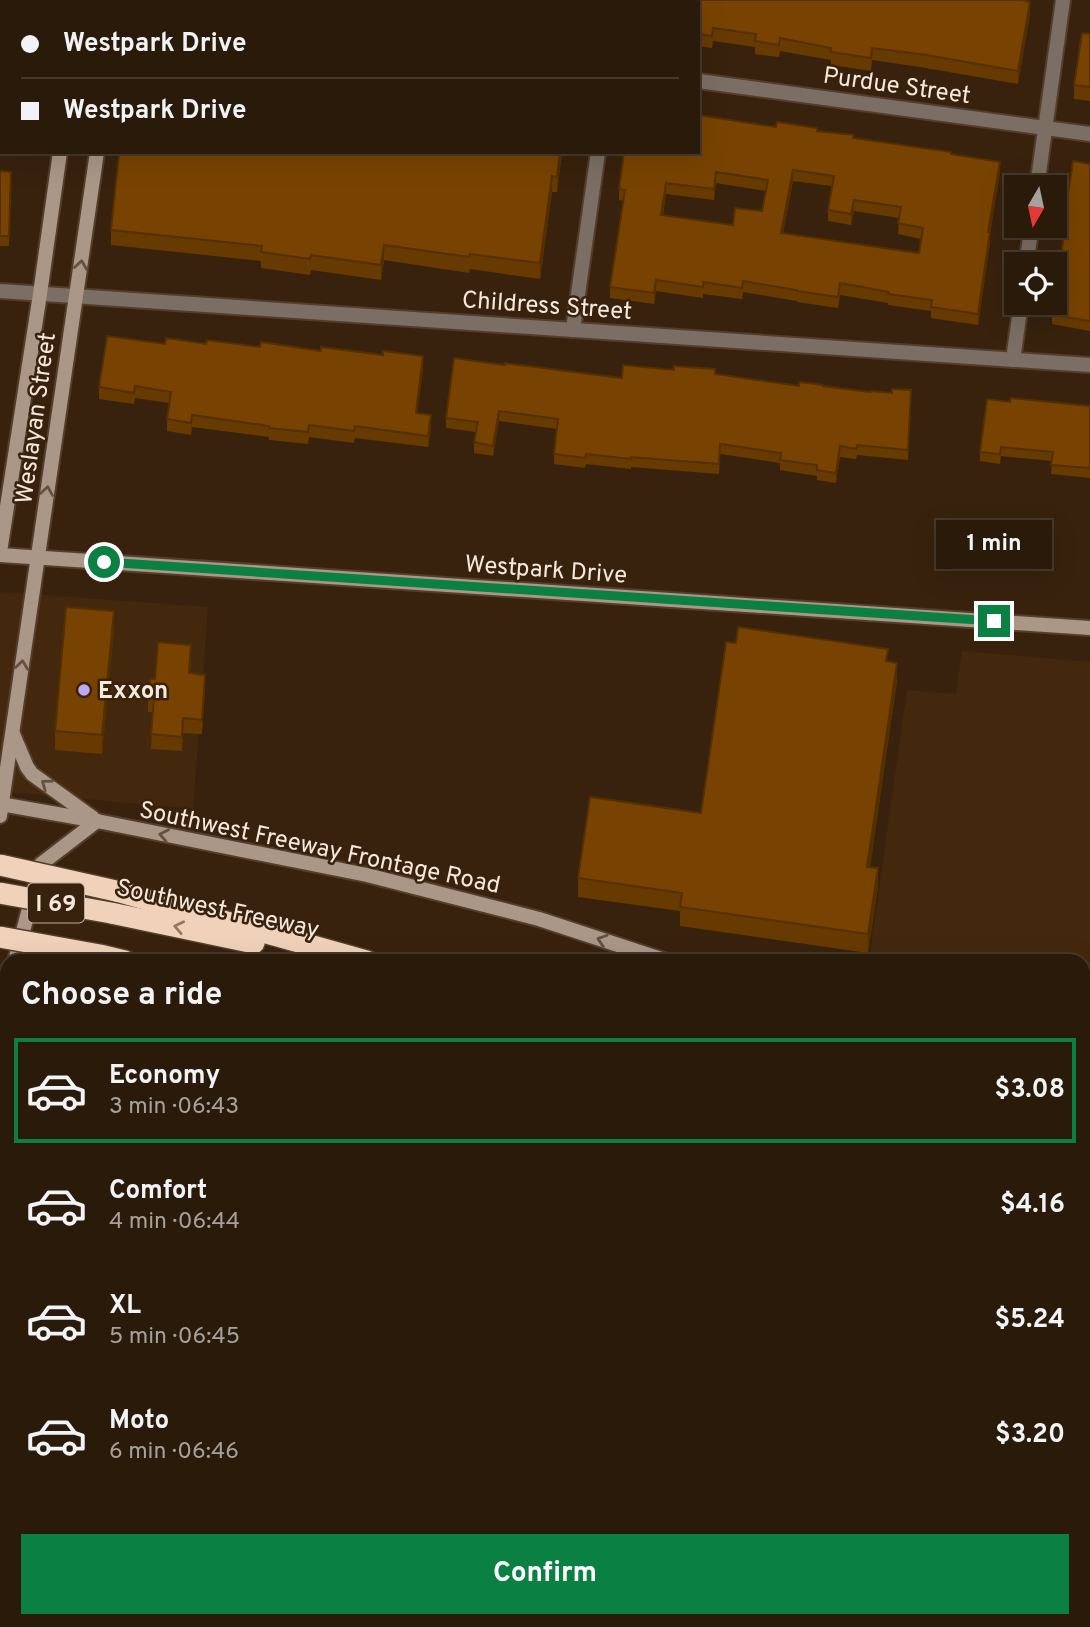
<!DOCTYPE html>
<html lang="en">
<head>
<meta charset="utf-8">
<style>
  body { margin:0; font-family:Overpass,sans-serif; background:#322313; color:#f1f3f6; height:100vh; display:flex; flex-direction:column; font-size:26px; white-space:nowrap }
  * { box-sizing:border-box; margin:0 }
  p { font-size:23px; color:#a5a19c }
  .icon { flex:none; width:38px; height:38px; fill:none; stroke:currentColor; stroke-width:2; stroke-linecap:round; stroke-linejoin:round }
  .map { position:relative; flex:1; overflow:hidden }
  .details { position:absolute; left:0px; top:954px; width:1090px; height:674px; display:flex; flex-direction:column; background:#2a1a0a; border-radius:21px 21px 0 0; box-shadow:0 7px 28px #0002,0 0 0 2px #46382b }
  .details>* { flex:none }
  .banner { position:absolute; left:0px; top:0px; width:700px; height:154px; box-shadow:0 7px 28px #0002,0 0 0 2px #46382b; display:grid; align-content:center; height:154px; padding:0 21px; background:#2a1a0a }
  .needle { width:46px; rotate:189deg }
  .fabs { position:absolute; left:1004px; top:175px; display:grid; gap:14px }
  .fabs a { display:grid; place-items:center; width:63px; height:63px; border-radius:0px; background:#2a1a0a; box-shadow:0 7px 28px #0002,0 0 0 2px #46382b; font-size:35px }
  .end { position:absolute; width:32px; height:32px; margin:-16px; border:9px solid #0b8043; background:#fff; box-shadow:0 0 0 4px #fff }
  .from { border-radius:50% }
  .bubble { position:absolute; height:49px; border-radius:0px; background:#2a1a0a; box-shadow:0 7px 28px #0002,0 0 0 2px #46382b; font-size:23px; font-weight:700; line-height:49px; text-align:center }
  .banner b { display:flex; align-items:center; gap:24px; height:66px; font-size:26px }
  .banner b+b { border-top:2px solid #46382b }
  .banner i { width:18px; height:18px; background:#f1f3f6 }
  ul { padding:0; list-style:none }
  li { display:flex; align-items:center; gap:21px; height:105px; margin:0 14px 10px; padding:0 7px; border:4px solid transparent; border-radius:0px }
  li div { flex:1 }
  li b { display:block; font-size:26px }
  li em { font-style:normal; font-weight:700 }
  li.selected { border-color:#0b8043 }
  li>.icon { width:63px; height:63px; stroke-width:1.5 }
  h2 { padding:0 21px; font-size:32px; line-height:84px }
  .primary-button { display:flex; gap:14px; margin-top:auto; padding:14px 21px }
  .primary-button a { flex:1; height:80px; border-radius:0px; background:#0b8043; color:#fff; font-size:28px; font-weight:700; line-height:80px; text-align:center }
  .map>svg:first-child { display:block }
</style>
</head>
<body>
<div class="map">
<svg width="1090" height="1627" viewBox="0 0 1090 1627">
  <rect width="100%" height="100%" fill="#38220e"/>
  <g fill="#43280d">
    <path d="M0 592 208 607 193 809 0 791Z"/>
    <path d="M962 651 1090 662V1085L1083 1082V961H869L907 690 956 694Z"/>
  </g>
  <g fill="none" stroke-linecap="round" stroke-linejoin="round">
    <defs>
      <g id="street">
        <path d="M619 2V0"/>
        <path d="M0 25H2"/>
        <path d="M698 81 1090 134"/>
        <path d="M1037 187 1063 0"/>
        <path d="M1026 264 1032 226"/>
        <path d="M0 291 1090 365"/>
        <path d="M573 330 598 152"/>
        <path d="M1013 360 1021 303"/>
        <path d="M0 1547 7 1548"/>
        <path d="M517 1620 563 1627"/>
        <path d="M651 1627 652 1620"/>
      </g>
      <g id="secondary">
        <path d="M81 2V0"/>
        <path d="M118 2 119 0"/>
        <path d="M0 552 40 294 60 152"/>
        <path d="M0 555 1090 628"/>
        <path d="M13 734 27 767 32 774 93 818"/>
        <path d="M0 804 97 821 367 875 539 919 667 961"/>
        <path d="M0 816 97 152"/>
        <path d="M15 961 41 864 97 821"/>
        <path d="M7 990C2 1009 1 1024 7 1043"/>
        <path d="M0 1071 7 1072"/>
        <path d="M0 1100 7 1098"/>
        <path d="M1083 1110 1090 1113"/>
        <path d="M1083 1424 1090 1427"/>
      </g>
      <g id="highway">
        <path d="M116 891 367 961"/>
        <path d="M111 913 254 943"/>
        <path d="M100 955 125 961"/>
        <path d="M1083 1151 1090 1154"/>
        <path d="M1083 1209 1090 1211"/>
        <path d="M1083 1266 1090 1269"/>
        <path d="M1083 1325 1090 1328"/>
        <path d="M1083 1364 1090 1366"/>
      </g>
    </defs>
    <use href="#street" stroke="#533e2b" stroke-width="18"/>
    <use href="#secondary" stroke="#533e2b" stroke-width="18"/>
    <use href="#highway" stroke="#533e2b" stroke-width="24"/>
    <use href="#street" stroke="#7b6f65" stroke-width="14"/>
    <use href="#secondary" stroke="#aa9787" stroke-width="14"/>
    <use href="#highway" stroke="#f0d2ba" stroke-width="21"/>
    <defs>
      <g id="highway-bridge">
        <path d="M0 865 116 891"/>
        <path d="M0 893 111 913"/>
        <path d="M0 937 100 955"/>
        <path d="M0 993 7 994"/>
      </g>
    </defs>
    <use href="#highway-bridge" stroke="#533e2b" stroke-width="24" stroke-linecap="butt"/>
    <use href="#highway-bridge" stroke="#f0d2ba" stroke-width="21"/>
  </g>
  <g fill="#673a02" fill-rule="evenodd">
    <rect x="378" y="0" width="38" height="2"/>
    <path d="M431 0H466V2H441Z"/>
    <path d="M533 0H575L574 2H533Z"/>
    <path d="M1024 1 1030 14 1018 84 920 67 872 60 871 71 831 65V60L780 51 779 57 755 54V47L713 41 712 48 698 46V2Z"/>
    <path d="M1090 34V101L1074 99V85Z"/>
    <path d="M776 127 817 131 854 138 951 154 1000 173 990 233V243L978 325 931 318V311L888 305V303L840 295 838 308 797 302V301L743 292 742 299 703 294V298L656 291 654 304 610 298V287L623 201 619 200V189ZM793 181 832 186 828 210V221L851 225 854 211 899 218 898 234 921 239 919 253 783 233ZM716 183 766 191 762 211 733 225 663 215 666 194 714 200Z"/>
    <path d="M562 152 557 192H552L540 279 470 269 469 273 384 260 381 280 311 270 310 275 261 268V261L111 245V230L122 154Z"/>
    <path d="M1090 164V331L1052 324V315L1062 246V236Z"/>
    <path d="M0 171 11 172 9 246H0Z"/>
    <path d="M165 344H206L423 368 417 413 431 427 428 447 355 438 354 443 309 437 308 444 269 440V437L192 427 191 435 167 431V419L169 403 135 398 134 404 99 399V387Z"/>
    <path d="M505 365 622 378 715 374 799 386H823L911 400 908 460 857 455 856 459 840 457 836 483 817 480V476L780 470V463L720 454 719 474 631 467V469L586 464 585 468 554 464V454L557 429 499 421 493 456 474 453V442L476 432 446 428V418Z"/>
    <path d="M1010 402 1090 406V478L1051 474 1052 461 1001 456 1000 464 980 461V452Z"/>
    <path d="M114 630 102 754 55 750V731Z"/>
    <path d="M191 659 190 673 205 689 202 734 183 733 182 751 151 749 153 712H148V697L155 679Z"/>
    <path d="M888 661 897 681 870 867 878 887 868 953 680 926V911L578 897V878L701 813Z"/>
    <path d="M7 1148V1214L0 1213V1174Z"/>
    <path d="M0 1241 7 1242V1384L0 1383Z"/>
    <path d="M0 1412 7 1413V1497L0 1496V1467L1 1459H0Z"/>
    <path d="M1083 1491 1090 1492V1621L1083 1620Z"/>
    <path d="M0 1586 7 1620 272 1627H0Z"/>
  </g>
  <g fill="#542f01">
    <path d="M1030 2V14L1018 84V71Z"/>
    <path d="M560 152H562L557 192V177Z"/>
    <path d="M1000 162V173L990 233V243L978 325V314L988 232Z"/>
    <path d="M793 170V181L781 244V233Z"/>
    <path d="M716 172V183L714 200V189Z"/>
    <path d="M552 176V192L540 279V263Z"/>
    <path d="M666 183V194L661 226V215Z"/>
    <path d="M854 200V211L851 225V214Z"/>
    <path d="M384 245V260L381 280V265Z"/>
    <path d="M656 280V291L654 304V293Z"/>
    <path d="M423 356V368L416 425V413Z"/>
    <path d="M499 411V421L493 456V446Z"/>
    <path d="M431 415V427L428 447V436Z"/>
    <path d="M840 446V457L836 483V473Z"/>
    <path d="M114 611V630L102 754V735Z"/>
    <path d="M897 663V681L867 885V867Z"/>
    <path d="M205 675V689L202 734V720Z"/>
    <path d="M183 718V733L182 751V737Z"/>
    <path d="M878 868V887L868 953V934Z"/>
  </g>
  <g fill="#784302" stroke="#542f01" stroke-width="2" fill-rule="evenodd">
    <path d="M660 0H1022L1030 2 1018 71 920 54 872 48 871 58 831 52V48L780 38 779 45 755 41 756 34 713 28 712 36 698 34V2H660Z"/>
    <path d="M1082 33 1090 34V87L1074 85Z"/>
    <path d="M0 67 2 68V139L0 150Z"/>
    <path d="M698 115 776 127 777 122 817 128V131L854 135 853 138 951 152V154L1000 162 988 232H990L978 314 931 307 932 300 888 294 889 292 840 283 838 297 797 291V290L743 281 742 288 703 282V287L656 280 654 293 610 287 625 190 619 189 624 152H698ZM793 170 834 176 828 210 851 214 854 200 901 207 898 223 923 228 919 253 781 233ZM716 172 768 180 762 211 735 208 733 225 661 215 666 183 714 189Z"/>
    <path d="M123 152H560L557 177 552 176 540 263 470 254 469 257 384 245 381 265 311 255 310 259 261 252 262 246 111 230 119 153 122 154Z"/>
    <path d="M1073 161 1090 164V321L1052 315 1053 303H1055V291L1064 236H1062Z"/>
    <path d="M0 171 11 172 9 236H0Z"/>
    <path d="M107 336 165 344 166 338 206 344 207 340 260 347 261 342 321 351V347L383 355V351L423 356 416 413 431 415 428 436 355 426 354 431 309 425 308 432 269 428V426L192 415 191 423 167 419 171 392 135 386 134 393 99 387Z"/>
    <path d="M454 358 505 365V363L622 378 623 365 674 370V366L715 369V374L799 386 800 382 823 385V386L871 392V391L892 393V389L911 390 908 450 857 445 856 449 840 446 836 473 817 470V465L780 460 781 453 720 444 719 464 631 457V459L586 454 585 458 554 454 558 419 499 411 493 446 474 442 478 422 446 418Z"/>
    <path d="M1011 398 1090 406V468L1051 465 1053 452 1001 447 1000 454 980 452 987 399 1010 402Z"/>
    <path d="M66 607 114 611 102 735 55 731Z"/>
    <path d="M738 627 888 649 886 661 897 663 867 867 878 868 868 934 680 907 682 893 578 878 590 797 701 813 726 642 736 643Z"/>
    <path d="M158 642 191 645 189 673 205 675 202 720 183 718 182 737 151 734 154 698 148 697 150 679H155Z"/>
    <path d="M5 1147 7 1148V1209L0 1207V1174Z"/>
    <path d="M0 1241 7 1242V1365L0 1364Z"/>
    <path d="M0 1412 7 1413V1483L0 1482V1467L4 1445 0 1444Z"/>
    <path d="M1083 1491 1090 1492V1602H1083Z"/>
    <path d="M0 1586 7 1588V1620H231L272 1627H15V1625L0 1623Z"/>
    <path d="M702 1620H739L738 1627H702Z"/>
  </g>
  <defs><path id="oneway-chevron" d="M-2-3.5L2.5 0L-2 3.5" fill="none" stroke-width="1.6" stroke-linecap="round" stroke-linejoin="round" transform="scale(1.75)"/></defs>
  <g stroke="#66513e">
    <use href="#oneway-chevron" transform="translate(81 265) rotate(-82)"/>
    <use href="#oneway-chevron" transform="translate(47 491) rotate(-81)"/>
    <use href="#oneway-chevron" transform="translate(22 665) rotate(-82)"/>
    <use href="#oneway-chevron" transform="translate(46 784) rotate(-144)"/>
    <use href="#oneway-chevron" transform="translate(164 835) rotate(-169)"/>
    <use href="#oneway-chevron" transform="translate(602 940) rotate(-162)"/>
  </g>
  <use stroke="#947a64" href="#oneway-chevron" transform="translate(179 927) rotate(-168)"/>
  <g fill="none" stroke-linecap="round" stroke-linejoin="round">
    <path stroke="#0b8043" stroke-width="9" d="M104 562 994 621"/>
  </g>
  <circle fill="#bfa8f4" stroke="#38220e" stroke-width="2.5" cx="84" cy="690" r="7"/>
  <g text-anchor="middle" stroke-width="5" stroke-linejoin="round" paint-order="stroke">
    <rect fill="#38220e" stroke="#bead9e" stroke-width="2" x="28" y="883.5" width="56" height="39" rx="5"/>
    <g font-size="23" font-weight="bold" fill="#f7e8dc">
      <text x="56" y="911">I 69</text>
    </g>
    <g font-size="24" fill="#f7e8dc" stroke="#38220e">
      <text transform="translate(897 85) rotate(8)" y="8">Purdue Street</text>
      <text transform="translate(547 305) rotate(4)" y="8">Childress Street</text>
      <text transform="translate(35 418) rotate(-82)" y="8">Weslayan Street</text>
      <text transform="translate(546 569) rotate(4)" y="8">Westpark Drive</text>
      <text transform="translate(320 847) rotate(12)" y="8">Southwest Freeway Frontage Road</text>
      <text transform="translate(218 908) rotate(12)" y="8">Southwest Freeway</text>
    </g>
    <g font-size="24" font-weight="bold" fill="#f7e8dc" stroke="#38220e" text-anchor="start">
      <text x="98" y="698">Exxon</text>
    </g>
  </g>
</svg>
<div class="fabs">
<a><svg class="needle" viewBox="-14 -14 28 28"><path d="M0-13l5 13h-10z" fill="#e53935"/><path d="M0 13l5-13h-10z" fill="#a5a19c"/></svg></a>
<a><svg class="icon" aria-label="locate" viewBox="0 0 24 24"><circle cx="12" cy="12" r="6"/><path d="M12 2v4M12 18v4M2 12h4M18 12h4"/></svg></a>
</div>
<i class="end from" style="left:104px;top:562px"></i>
<i class="end" style="left:994px;top:621px"></i>
<div class="bubble" style="left:936px;top:520px;width:116px">1 min</div>
<div class="banner">
<b><i class="from"></i>Westpark Drive</b>
<b><i></i>Westpark Drive</b>
</div>
<section class="details">
<h2>Choose a ride</h2>
<ul>
<li class="selected"><svg class="icon" aria-label="car" viewBox="0 0 24 24"><path d="M5 17H2v-5l4-1 3-4h7l3 4 3 1v5h-3M9 17h6M6 11h13"/><circle cx="7" cy="17" r="2"/><circle cx="17" cy="17" r="2"/></svg><div><b>Economy</b><p>3 min · 06:43</p></div><em>$3.08</em></li>
<li><svg class="icon" aria-label="car" viewBox="0 0 24 24"><path d="M5 17H2v-5l4-1 3-4h7l3 4 3 1v5h-3M9 17h6M6 11h13"/><circle cx="7" cy="17" r="2"/><circle cx="17" cy="17" r="2"/></svg><div><b>Comfort</b><p>4 min · 06:44</p></div><em>$4.16</em></li>
<li><svg class="icon" aria-label="car" viewBox="0 0 24 24"><path d="M5 17H2v-5l4-1 3-4h7l3 4 3 1v5h-3M9 17h6M6 11h13"/><circle cx="7" cy="17" r="2"/><circle cx="17" cy="17" r="2"/></svg><div><b>XL</b><p>5 min · 06:45</p></div><em>$5.24</em></li>
<li><svg class="icon" aria-label="car" viewBox="0 0 24 24"><path d="M5 17H2v-5l4-1 3-4h7l3 4 3 1v5h-3M9 17h6M6 11h13"/><circle cx="7" cy="17" r="2"/><circle cx="17" cy="17" r="2"/></svg><div><b>Moto</b><p>6 min · 06:46</p></div><em>$3.20</em></li>
</ul>
<div class="primary-button"><a>Confirm</a></div>
</section>
</div>
</body>
</html>
